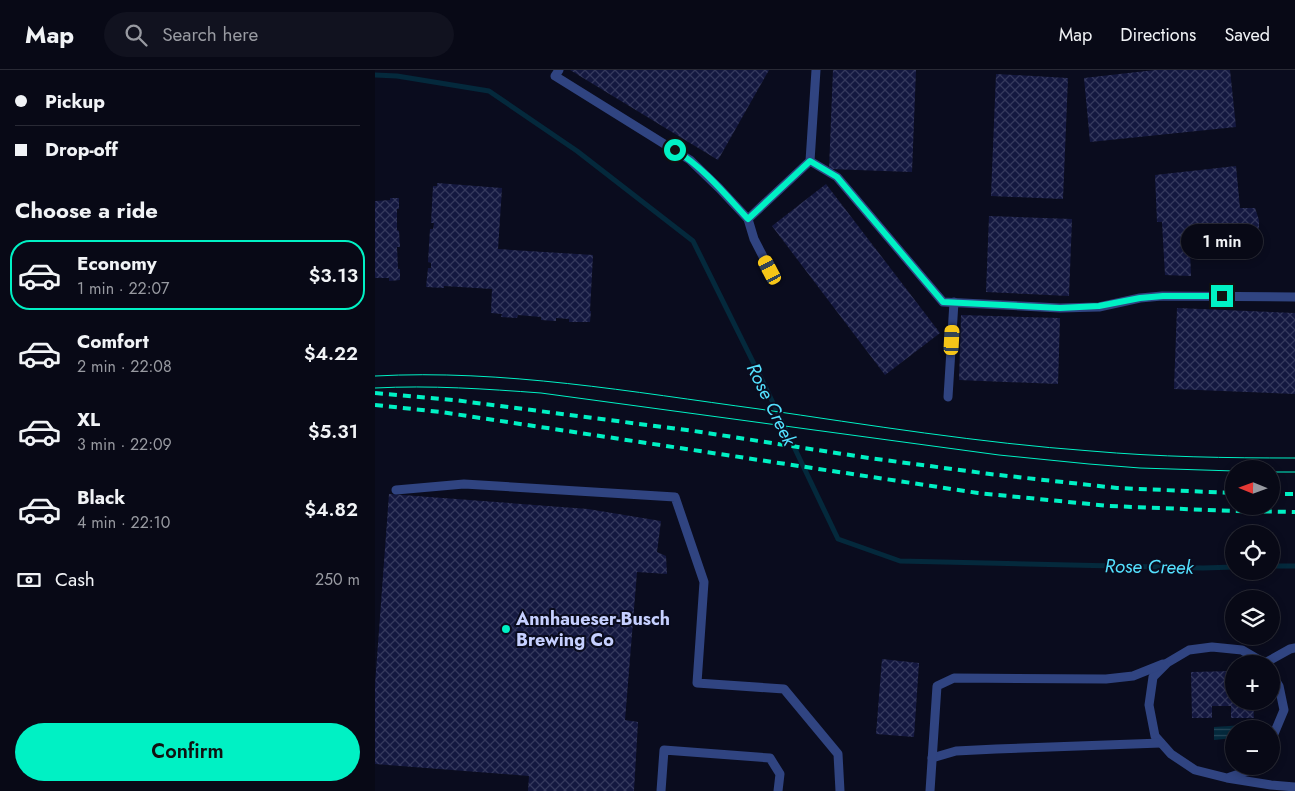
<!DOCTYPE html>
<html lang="en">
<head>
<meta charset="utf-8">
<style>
  body { margin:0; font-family:Jost,sans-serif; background:#11121f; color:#f1f3f6; height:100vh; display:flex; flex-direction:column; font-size:19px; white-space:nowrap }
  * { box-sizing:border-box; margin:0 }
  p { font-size:16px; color:#989aa1 }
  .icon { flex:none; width:28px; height:28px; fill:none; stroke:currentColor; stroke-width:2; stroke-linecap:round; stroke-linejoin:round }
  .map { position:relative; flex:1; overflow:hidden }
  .sheet { display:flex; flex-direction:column; background:#080916; width:375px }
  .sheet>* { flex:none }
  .guide { display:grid; align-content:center; height:110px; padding:0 15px; background:#080916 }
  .needle { width:32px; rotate:271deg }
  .buttons { position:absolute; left:850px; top:390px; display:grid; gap:10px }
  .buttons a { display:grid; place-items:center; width:55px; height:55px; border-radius:50%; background:#080916; box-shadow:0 2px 8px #0003,0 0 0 1px #292a35; font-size:25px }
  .end { position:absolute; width:22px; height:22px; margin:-11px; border:6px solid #00f1c4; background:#111; box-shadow:0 0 0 2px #111 }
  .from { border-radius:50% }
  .bubble { position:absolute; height:35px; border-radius:18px; background:#080916; box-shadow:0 2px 8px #0003,0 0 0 1px #292a35; font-size:16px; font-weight:600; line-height:35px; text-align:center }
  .car { position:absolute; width:15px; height:30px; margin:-15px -8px; border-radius:6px; box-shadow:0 0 4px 1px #0007; background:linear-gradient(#f5c518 24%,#345 0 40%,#f5c518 0 76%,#345 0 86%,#f5c518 0) }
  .guide b { display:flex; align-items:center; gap:18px; height:48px; font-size:19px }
  .guide b+b { border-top:1px solid #292a35 }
  .guide i { width:12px; height:12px; background:#f1f3f6 }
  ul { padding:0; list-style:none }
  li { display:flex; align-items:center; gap:15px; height:70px; margin:0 10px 8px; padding:0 5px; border:2px solid transparent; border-radius:20px }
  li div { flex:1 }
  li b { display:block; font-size:19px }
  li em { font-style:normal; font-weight:600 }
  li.active { border-color:#00f1c4 }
  li>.icon { width:45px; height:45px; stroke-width:1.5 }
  h2 { padding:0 15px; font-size:22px; line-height:60px }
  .pay { display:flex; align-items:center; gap:12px; height:55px; padding:0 15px; font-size:19px }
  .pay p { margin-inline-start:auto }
  .cta { display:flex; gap:10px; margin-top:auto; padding:10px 15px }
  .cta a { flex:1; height:58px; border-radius:30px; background:#00f1c4; color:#111; font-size:20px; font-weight:600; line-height:58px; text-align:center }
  header { display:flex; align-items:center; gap:30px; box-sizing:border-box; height:70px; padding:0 25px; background:#080916; border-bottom:1px solid #292a35 }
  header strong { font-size:24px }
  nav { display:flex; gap:28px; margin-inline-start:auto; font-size:18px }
  .search { width:350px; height:45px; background:#11121f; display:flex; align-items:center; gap:12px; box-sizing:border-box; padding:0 18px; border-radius:28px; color:#989aa1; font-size:19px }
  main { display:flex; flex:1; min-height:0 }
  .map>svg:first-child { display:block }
</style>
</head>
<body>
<header>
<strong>Map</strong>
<div class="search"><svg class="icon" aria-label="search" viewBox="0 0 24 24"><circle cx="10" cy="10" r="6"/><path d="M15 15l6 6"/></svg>Search here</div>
<nav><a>Map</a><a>Directions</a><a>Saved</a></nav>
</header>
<main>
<section class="sheet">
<div class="guide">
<b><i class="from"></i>Pickup</b>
<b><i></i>Drop-off</b>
</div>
<h2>Choose a ride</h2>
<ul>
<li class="active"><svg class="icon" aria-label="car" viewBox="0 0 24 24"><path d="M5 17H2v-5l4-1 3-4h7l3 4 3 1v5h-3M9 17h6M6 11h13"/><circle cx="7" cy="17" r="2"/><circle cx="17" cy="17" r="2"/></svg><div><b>Economy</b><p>1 min · 22:07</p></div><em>$3.13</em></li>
<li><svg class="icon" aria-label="car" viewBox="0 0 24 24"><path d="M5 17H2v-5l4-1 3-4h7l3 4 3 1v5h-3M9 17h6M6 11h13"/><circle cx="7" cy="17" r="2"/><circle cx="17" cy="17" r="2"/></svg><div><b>Comfort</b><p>2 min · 22:08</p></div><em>$4.22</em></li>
<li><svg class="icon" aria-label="car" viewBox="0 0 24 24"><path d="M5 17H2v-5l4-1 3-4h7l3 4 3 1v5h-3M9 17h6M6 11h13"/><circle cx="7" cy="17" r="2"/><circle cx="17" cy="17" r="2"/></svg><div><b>XL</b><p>3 min · 22:09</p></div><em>$5.31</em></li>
<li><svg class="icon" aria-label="car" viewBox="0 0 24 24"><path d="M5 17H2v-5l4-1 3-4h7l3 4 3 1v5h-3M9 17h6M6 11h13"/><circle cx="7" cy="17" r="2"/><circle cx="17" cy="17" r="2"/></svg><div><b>Black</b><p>4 min · 22:10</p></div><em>$4.82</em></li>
</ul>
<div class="pay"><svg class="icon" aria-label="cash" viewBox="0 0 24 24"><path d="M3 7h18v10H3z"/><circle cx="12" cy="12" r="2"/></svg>Cash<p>250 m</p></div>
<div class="cta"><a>Confirm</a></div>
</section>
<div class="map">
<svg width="920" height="721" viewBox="0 0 920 721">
  <defs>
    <pattern id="water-rules" width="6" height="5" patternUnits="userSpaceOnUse" patternTransform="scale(1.25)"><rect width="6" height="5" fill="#04293c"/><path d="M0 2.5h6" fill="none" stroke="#274759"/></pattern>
    <pattern id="building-cross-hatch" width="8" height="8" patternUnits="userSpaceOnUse" patternTransform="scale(1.25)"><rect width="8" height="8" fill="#141840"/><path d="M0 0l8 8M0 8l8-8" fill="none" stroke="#35395d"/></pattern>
  </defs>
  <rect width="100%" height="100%" fill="#0a0c1e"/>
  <path fill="url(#water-rules)" d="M869 655 870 659H859V668L839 670V657Z"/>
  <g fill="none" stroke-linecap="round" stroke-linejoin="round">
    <g stroke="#04293c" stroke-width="5">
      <path d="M0 5 22 6 114 21 202 81 318 171 389 314 463 469 525 491 828 498 859 497"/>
      <path d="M896 496H920"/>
    </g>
  </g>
  <g fill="url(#building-cross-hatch)">
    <path d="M195 0H394L343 90Z"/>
    <path d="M458 0H541L537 102 454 99Z"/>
    <path d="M780 0H855L861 57 715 72 709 8Z"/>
    <path d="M621 4 693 8 688 129 616 126Z"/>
    <path d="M861 96 865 138H880L884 150V177L815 180 816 206 790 205 787 152H782L780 105Z"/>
    <path d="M62 113 127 118 123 179 218 185 215 241H216L215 252H194V249L181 248V251L166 250V247L143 245 142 248 126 247 127 244 116 243 117 219 69 216V218L51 217 53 198H56V193L53 192 55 159H58L59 153H56L58 116H62Z"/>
    <path d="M451 114 565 263 510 305 397 156Z"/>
    <path d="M15 128H24V139H22V160L24 161 25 177H22L23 199H25V210L14 211V208H0V131L15 130Z"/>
    <path d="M614 146 697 149 694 226 611 222Z"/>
    <path d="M802 238 920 243V324L799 319Z"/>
    <path d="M586 245 685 248 683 314 584 310Z"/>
    <path d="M14 424 213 439 286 451 282 482 291 486 292 504 262 502 250 650 263 652 259 721H153L154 706 0 694V615Z"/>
    <path d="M507 589 544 593 539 667 501 664Z"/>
    <path d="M859 601V631H878L879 648H856V636H837V648H817L816 602Z"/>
  </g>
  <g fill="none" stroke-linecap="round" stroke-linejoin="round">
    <g stroke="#304481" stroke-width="9">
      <path d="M184 0 180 6 315 90 344 118 373 149 379 169 395 200"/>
      <path d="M441 0 435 91 462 107 568 232 685 238 724 237 765 228 787 226 920 227"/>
      <path d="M373 149 435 91"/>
      <path d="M573 327 579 232"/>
      <path d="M21 420 89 414 300 427 329 512 322 613 409 619 463 684 465 721"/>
      <path d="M890 593 915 579 920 578"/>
      <path d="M891 594 867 580 837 577 814 580 792 593 778 607 774 635 780 666 796 684 820 700 852 708 896 715 920 717"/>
      <path d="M896 603 904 616 909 640 896 671"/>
      <path d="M557 688 581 681 621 679 786 673"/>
      <path d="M855 707 876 700 880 696"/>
      <path d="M286 721 289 680 395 688 405 704 403 721"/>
      <path d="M555 721 562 616 579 608 731 609 758 606 788 594"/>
    </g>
    <g stroke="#00f1c4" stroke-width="1">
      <path d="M0 306C128 299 257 322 384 339 494 355 605 373 716 381 784 387 852 388 920 388"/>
      <path d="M0 318C56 315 111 319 166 323L624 385 714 394 765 398 859 401"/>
      <path d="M896 402H920"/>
    </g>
    <g stroke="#00f1c4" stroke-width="4" stroke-dasharray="8 6" stroke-linecap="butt">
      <path d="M0 323 79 330 319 361 494 388 615 404 742 418 859 423"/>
      <path d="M0 335 66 342 603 423 734 436 859 441 920 442"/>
      <path d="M896 424H920"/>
    </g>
  </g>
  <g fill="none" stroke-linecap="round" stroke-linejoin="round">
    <path stroke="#00f1c4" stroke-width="6" d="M300 80C329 98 350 124 373 149L435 91 462 107 568 232 685 238 724 236 765 228 788 226H847"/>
  </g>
  <circle fill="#00f1c4" stroke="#0a0c1e" stroke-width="2" cx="131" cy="559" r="5"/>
  <g text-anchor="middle" stroke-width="4" stroke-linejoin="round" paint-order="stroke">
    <g font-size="18" font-weight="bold" fill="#c6d0ff" stroke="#0a0c1e" text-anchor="start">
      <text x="141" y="555">Annhaueser-Busch<tspan x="141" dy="21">Brewing Co</tspan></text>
    </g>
    <g font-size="19" font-style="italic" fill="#54e1ff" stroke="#0a0c1e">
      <text transform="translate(397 334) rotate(64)" y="7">Rose Creek</text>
      <text transform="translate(774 496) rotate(1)" y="7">Rose Creek</text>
    </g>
  </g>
</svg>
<div class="buttons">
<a><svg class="needle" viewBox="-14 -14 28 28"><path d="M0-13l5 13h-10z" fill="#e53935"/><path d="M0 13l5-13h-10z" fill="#989aa1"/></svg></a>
<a><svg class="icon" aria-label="locate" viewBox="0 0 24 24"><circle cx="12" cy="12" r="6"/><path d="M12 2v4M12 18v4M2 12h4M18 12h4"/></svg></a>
<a><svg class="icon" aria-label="layers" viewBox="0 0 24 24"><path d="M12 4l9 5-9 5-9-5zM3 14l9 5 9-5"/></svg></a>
<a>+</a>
<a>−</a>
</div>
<i class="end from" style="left:300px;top:80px"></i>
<i class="end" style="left:847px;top:226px"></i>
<div class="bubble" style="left:806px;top:154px;width:82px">1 min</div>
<i class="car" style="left:395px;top:200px;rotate:332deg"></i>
<i class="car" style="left:577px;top:270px;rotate:3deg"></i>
</div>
</main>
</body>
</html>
